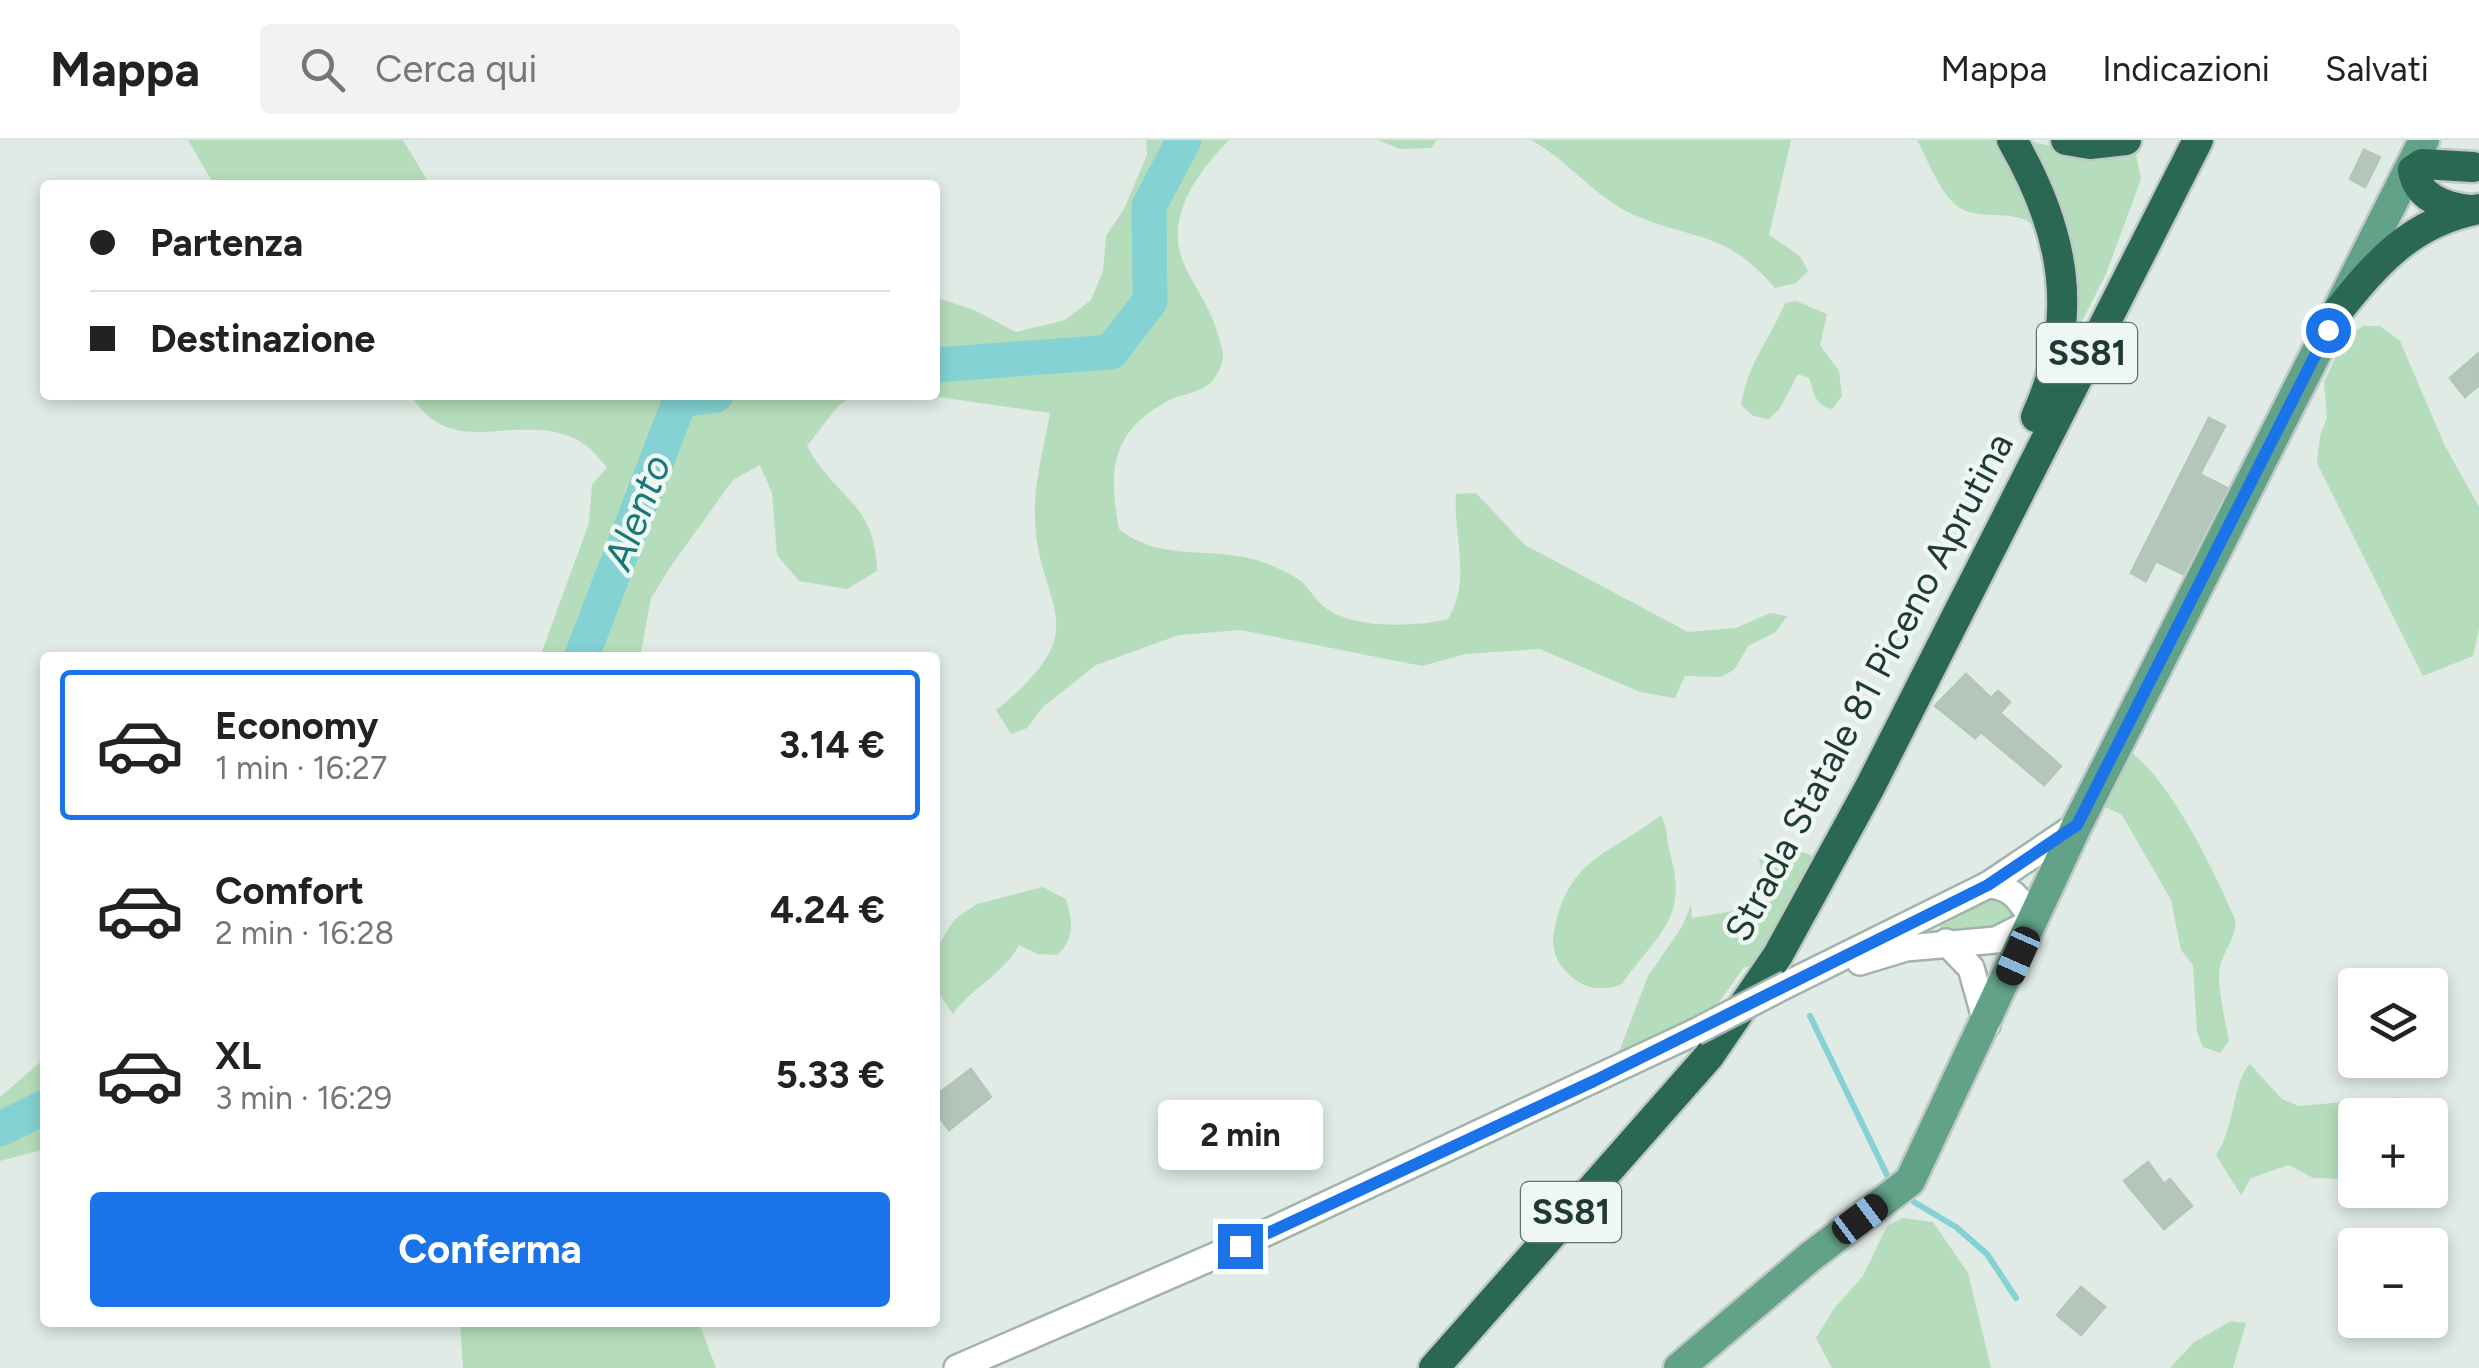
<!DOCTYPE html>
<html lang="it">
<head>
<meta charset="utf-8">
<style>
  body { margin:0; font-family:Figtree,sans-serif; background:#f2f2f2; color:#222; height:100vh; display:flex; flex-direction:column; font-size:38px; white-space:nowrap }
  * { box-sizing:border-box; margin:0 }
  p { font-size:32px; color:#767676 }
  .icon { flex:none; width:55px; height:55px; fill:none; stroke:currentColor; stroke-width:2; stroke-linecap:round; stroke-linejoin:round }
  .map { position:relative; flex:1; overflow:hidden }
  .panel { position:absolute; left:40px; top:512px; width:900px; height:675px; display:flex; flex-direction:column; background:#fff; border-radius:10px; box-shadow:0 5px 15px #0003 }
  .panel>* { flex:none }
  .hud { position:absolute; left:40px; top:40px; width:900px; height:220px; border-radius:10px; box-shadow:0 5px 15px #0003; display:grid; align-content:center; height:220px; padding:0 50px; background:#fff }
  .tools { position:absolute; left:2338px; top:828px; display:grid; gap:20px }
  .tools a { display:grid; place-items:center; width:110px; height:110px; border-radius:10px; background:#fff; box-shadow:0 5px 15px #0003; font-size:50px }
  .end { position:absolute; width:45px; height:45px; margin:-22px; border:12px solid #1a73e8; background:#fff; box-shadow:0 0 0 5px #fff }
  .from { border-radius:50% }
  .bubble { position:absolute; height:70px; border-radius:10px; background:#fff; box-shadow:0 5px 15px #0003; font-size:32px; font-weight:700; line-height:70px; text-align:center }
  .car { position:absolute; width:30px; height:60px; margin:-30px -15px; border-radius:12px; box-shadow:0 0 8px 2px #0007; background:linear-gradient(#222 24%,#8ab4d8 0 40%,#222 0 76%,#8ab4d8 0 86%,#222 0) }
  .hud b { display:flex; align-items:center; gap:35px; height:95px; font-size:38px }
  .hud b+b { border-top:2px solid #e0e0e0 }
  .hud i { width:25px; height:25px; background:#222 }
  ul { padding:18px 0 0; list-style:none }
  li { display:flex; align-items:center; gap:30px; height:150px; margin:0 20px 15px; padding:0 30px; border:5px solid transparent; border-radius:10px }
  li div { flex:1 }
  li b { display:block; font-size:38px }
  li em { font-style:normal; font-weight:700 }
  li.selected { border-color:#1a73e8 }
  li>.icon { width:90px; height:90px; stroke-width:1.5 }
  .cta { display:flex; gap:20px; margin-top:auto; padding:20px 50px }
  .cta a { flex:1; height:115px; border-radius:10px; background:#1a73e8; color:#fff; font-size:40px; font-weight:700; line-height:115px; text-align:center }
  header { display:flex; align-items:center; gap:60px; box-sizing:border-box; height:140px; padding:0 50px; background:#fff; border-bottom:2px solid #e0e0e0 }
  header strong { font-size:48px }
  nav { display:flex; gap:55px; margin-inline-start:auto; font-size:35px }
  .search { width:700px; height:90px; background:#f2f2f2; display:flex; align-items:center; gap:25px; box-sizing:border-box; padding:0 35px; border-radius:10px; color:#767676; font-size:38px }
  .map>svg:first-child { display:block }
</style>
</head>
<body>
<header>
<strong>Mappa</strong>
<div class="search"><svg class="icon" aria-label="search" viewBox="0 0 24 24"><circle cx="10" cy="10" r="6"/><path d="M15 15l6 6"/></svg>Cerca qui</div>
<nav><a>Mappa</a><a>Indicazioni</a><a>Salvati</a></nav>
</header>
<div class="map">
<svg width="2479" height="1228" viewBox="0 0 2479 1228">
  <rect width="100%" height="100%" fill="#dfebe4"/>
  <g fill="#b6ddbb">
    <path d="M188 0H403L430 45H214Z"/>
    <path d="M1146 0H1229C1201 29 1167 72 1181 116 1190 143 1210 164 1217 192 1220 202 1225 213 1222 222 1212 256 1189 249 1164 263 1109 294 1109 334 1119 389 1156 419 1201 409 1244 417 1261 420 1287 431 1301 441 1310 449 1317 463 1327 469 1356 489 1416 487 1448 479 1472 440 1453 396 1456 354L1476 353 1525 405 1688 492 1736 488 1770 473 1787 476 1776 492 1748 506 1734 530 1721 537 1685 536 1675 558 1640 552 1540 509 1465 514 1422 526 1241 490 1179 495 1096 525 1043 567 1027 588 1011 594 996 570C1106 482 1031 468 1035 364 1036 334 1045 303 1050 273L925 255H935V157L974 170 1016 192 1065 180 1091 160 1103 131 1106 96 1124 69 1147 15Z"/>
    <path d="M1378 0H1437L1431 8 1400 9Z"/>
    <path d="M1531 0H1791L1769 95 1800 116 1808 131 1796 143 1775 148C1725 90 1697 102 1632 74 1596 58 1568 20 1531 0Z"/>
    <path d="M1917 0H1995L2046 97C2019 65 1998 81 1966 71 1943 63 1928 20 1917 0Z"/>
    <path d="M2026 0 2074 12 2135 9 2141 39 2106 134 2072 201Z"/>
    <path d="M1796 161 1827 174 1820 205 1839 231 1842 256 1832 269C1815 266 1814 252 1809 238L1798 234 1779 270 1768 279 1753 276 1741 265C1749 220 1769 202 1785 163Z"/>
    <path d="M2363 186H2380L2400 201 2445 306 2479 367V489L2473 516 2423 536 2317 323 2320 296 2327 278 2324 242 2344 198Z"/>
    <path d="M411 255H854L838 266 807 306C837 361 875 361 877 431L847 449 799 441 777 415 772 353 760 325 733 340 673 423 651 458 640 517H540L589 383 592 345 607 327C600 320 592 309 584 304 523 264 454 327 411 255Z"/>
    <path d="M2132 613C2173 645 2214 731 2235 779 2238 799 2220 813 2219 834 2218 846 2226 887 2229 901L2220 913 2203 907 2197 892 2193 825 2181 810 2171 760 2122 675 2103 666Z"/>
    <path d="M1661 675C1668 687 1666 699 1670 713 1689 779 1658 793 1622 844 1605 851 1586 850 1572 837 1553 821 1550 805 1556 782 1573 715 1613 713 1661 675Z"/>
    <path d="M1784 706 1811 715 1817 728 1762 824 1744 827 1703 885 1612 930 1648 836 1682 787 1691 765 1692 778 1733 771 1764 756 1768 748 1759 720Z"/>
    <path d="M1043 747 1066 759C1073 782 1075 797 1058 815L1037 814 1019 805C1004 834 973 846 953 874L935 848V810L955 779 977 764Z"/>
    <path d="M1986 753 2023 772 1990 797 1939 787Z"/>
    <path d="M45 918V1009L0 1021V957Z"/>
    <path d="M2250 924 2282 959 2299 966 2401 957 2419 972 2355 975V1030L2345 1039 2313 1038 2289 1025 2251 1038 2241 1055 2216 1015C2235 988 2233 940 2250 924Z"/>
    <path d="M1903 1078 1933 1082 1968 1133 1991 1228H1832L1816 1198 1833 1170 1863 1136 1887 1086Z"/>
    <path d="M2231 1181 2246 1183 2233 1228H2170L2194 1202Z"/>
    <path d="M460 1183H699L716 1228H463Z"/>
  </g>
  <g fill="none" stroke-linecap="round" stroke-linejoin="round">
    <g stroke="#84d2d3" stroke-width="6">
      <path d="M1810 876 1887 1035"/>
      <path d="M1914 1062 1956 1087 1987 1114 2016 1158"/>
    </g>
    <g stroke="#84d2d3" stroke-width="35">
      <path d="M935 225 1111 212 1150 161 1149 66 1184 0"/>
      <path d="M581 518 680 260 716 255"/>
      <path d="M0 989 45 967"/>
    </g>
  </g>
  <g fill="#b4c6bc" stroke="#b1c5ba" stroke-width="2.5">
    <path d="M2364 10 2380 17 2365 47 2350 39Z"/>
    <path d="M2479 213V245L2465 257 2450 238Z"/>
    <path d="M2209 278 2225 286 2200 334 2227 348 2183 434 2156 421 2146 441 2131 433Z"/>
    <path d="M1966 534 1991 558 1998 551 2010 562 2000 573 2061 626 2044 645 1981 592 1975 598 1935 566Z"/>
    <path d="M971 929 991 957 949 990 935 971V956Z"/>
    <path d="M2148 1022 2164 1044 2170 1039 2192 1066 2164 1089 2124 1041Z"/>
    <path d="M2081 1147 2105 1167 2081 1195 2057 1175Z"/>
  </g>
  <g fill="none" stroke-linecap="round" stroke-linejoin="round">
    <defs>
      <g id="minor">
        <path d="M1946 802 1971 828 1987 885"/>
        <path d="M1860 822 1906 808 1996 800 2034 781C2020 761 2013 746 1988 745"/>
        <path d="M1788 844 1988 745 2077 685"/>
        <path d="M957 1228 1240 1105 1695 892"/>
      </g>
      <path id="major" d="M1679 1228 1810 1117 1910 1041 2077 685 2424 0"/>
      <g id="highway">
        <path d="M2012 0C2065 92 2081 177 2036 277"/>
        <path d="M2066 0 2090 4 2126 0"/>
        <path d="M2469 70C2444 67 2417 57 2413 30L2422 24 2473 27"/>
        <path d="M2335 175C2376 123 2411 82 2479 69"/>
        <path d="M1434 1228 1709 916 1778 815 1870 647 2198 0"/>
      </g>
    </defs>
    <use href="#minor" stroke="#a2b3aa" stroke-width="30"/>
    <use href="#major" stroke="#c0c8c5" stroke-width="35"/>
    <use href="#highway" stroke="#c0c8c5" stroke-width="35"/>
    <use href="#minor" stroke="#fff" stroke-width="25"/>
    <use href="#major" stroke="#61a288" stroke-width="30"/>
    <use href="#highway" stroke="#2a6853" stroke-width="30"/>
    <defs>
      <path id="minor-bridge" d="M1695 892 1788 844"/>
    </defs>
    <use href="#minor-bridge" stroke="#a2b3aa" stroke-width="30" stroke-linecap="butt"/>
    <use href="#minor-bridge" stroke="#fff" stroke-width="25"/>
  </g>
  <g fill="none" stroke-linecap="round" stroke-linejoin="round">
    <path stroke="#1a73e8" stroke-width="12" d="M1240 1106 1594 941 1988 745 2077 685 2328 190"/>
  </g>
  <g text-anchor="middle" stroke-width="9" stroke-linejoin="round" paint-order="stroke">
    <g fill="#eff7f2" stroke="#5d736a" stroke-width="2.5">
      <rect x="2037" y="183" width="100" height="60" rx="8"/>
      <rect x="1521" y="1042" width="100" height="60" rx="8"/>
    </g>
    <g font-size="35" font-weight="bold" fill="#1f3b30">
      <text x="2087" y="225">SS81</text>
      <text x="1571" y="1084">SS81</text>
    </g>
    <g font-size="38" fill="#1f3b30" stroke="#eff7f2">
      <text transform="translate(1869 547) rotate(-62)" y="13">Strada Statale 81 Piceno Aprutina</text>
    </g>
    <g font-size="40" font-style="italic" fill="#187779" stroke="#eff7f2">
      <text transform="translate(637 372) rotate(-69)" y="14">Alento</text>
    </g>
  </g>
</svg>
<div class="tools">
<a><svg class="icon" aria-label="layers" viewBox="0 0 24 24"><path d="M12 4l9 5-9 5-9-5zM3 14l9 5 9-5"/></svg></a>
<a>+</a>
<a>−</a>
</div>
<i class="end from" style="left:2328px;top:190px"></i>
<i class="end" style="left:1240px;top:1106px"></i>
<div class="bubble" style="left:1158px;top:960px;width:165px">2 min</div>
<i class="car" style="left:2018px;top:816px;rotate:204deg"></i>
<i class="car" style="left:1860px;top:1079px;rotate:53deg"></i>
<div class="hud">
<b><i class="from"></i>Partenza</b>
<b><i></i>Destinazione</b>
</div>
<section class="panel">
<ul>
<li class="selected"><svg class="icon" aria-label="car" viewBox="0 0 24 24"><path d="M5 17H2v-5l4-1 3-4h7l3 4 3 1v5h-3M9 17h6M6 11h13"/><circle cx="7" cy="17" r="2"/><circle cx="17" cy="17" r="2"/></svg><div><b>Economy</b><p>1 min · 16:27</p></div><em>3.14 €</em></li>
<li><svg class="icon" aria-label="car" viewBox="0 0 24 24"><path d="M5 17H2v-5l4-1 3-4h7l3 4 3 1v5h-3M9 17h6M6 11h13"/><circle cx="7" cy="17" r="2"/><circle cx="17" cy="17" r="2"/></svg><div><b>Comfort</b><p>2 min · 16:28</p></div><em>4.24 €</em></li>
<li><svg class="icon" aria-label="car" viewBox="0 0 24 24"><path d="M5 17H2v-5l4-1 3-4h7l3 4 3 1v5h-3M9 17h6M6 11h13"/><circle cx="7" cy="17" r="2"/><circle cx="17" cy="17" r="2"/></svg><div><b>XL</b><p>3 min · 16:29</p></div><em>5.33 €</em></li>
</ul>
<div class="cta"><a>Conferma</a></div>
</section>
</div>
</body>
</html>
